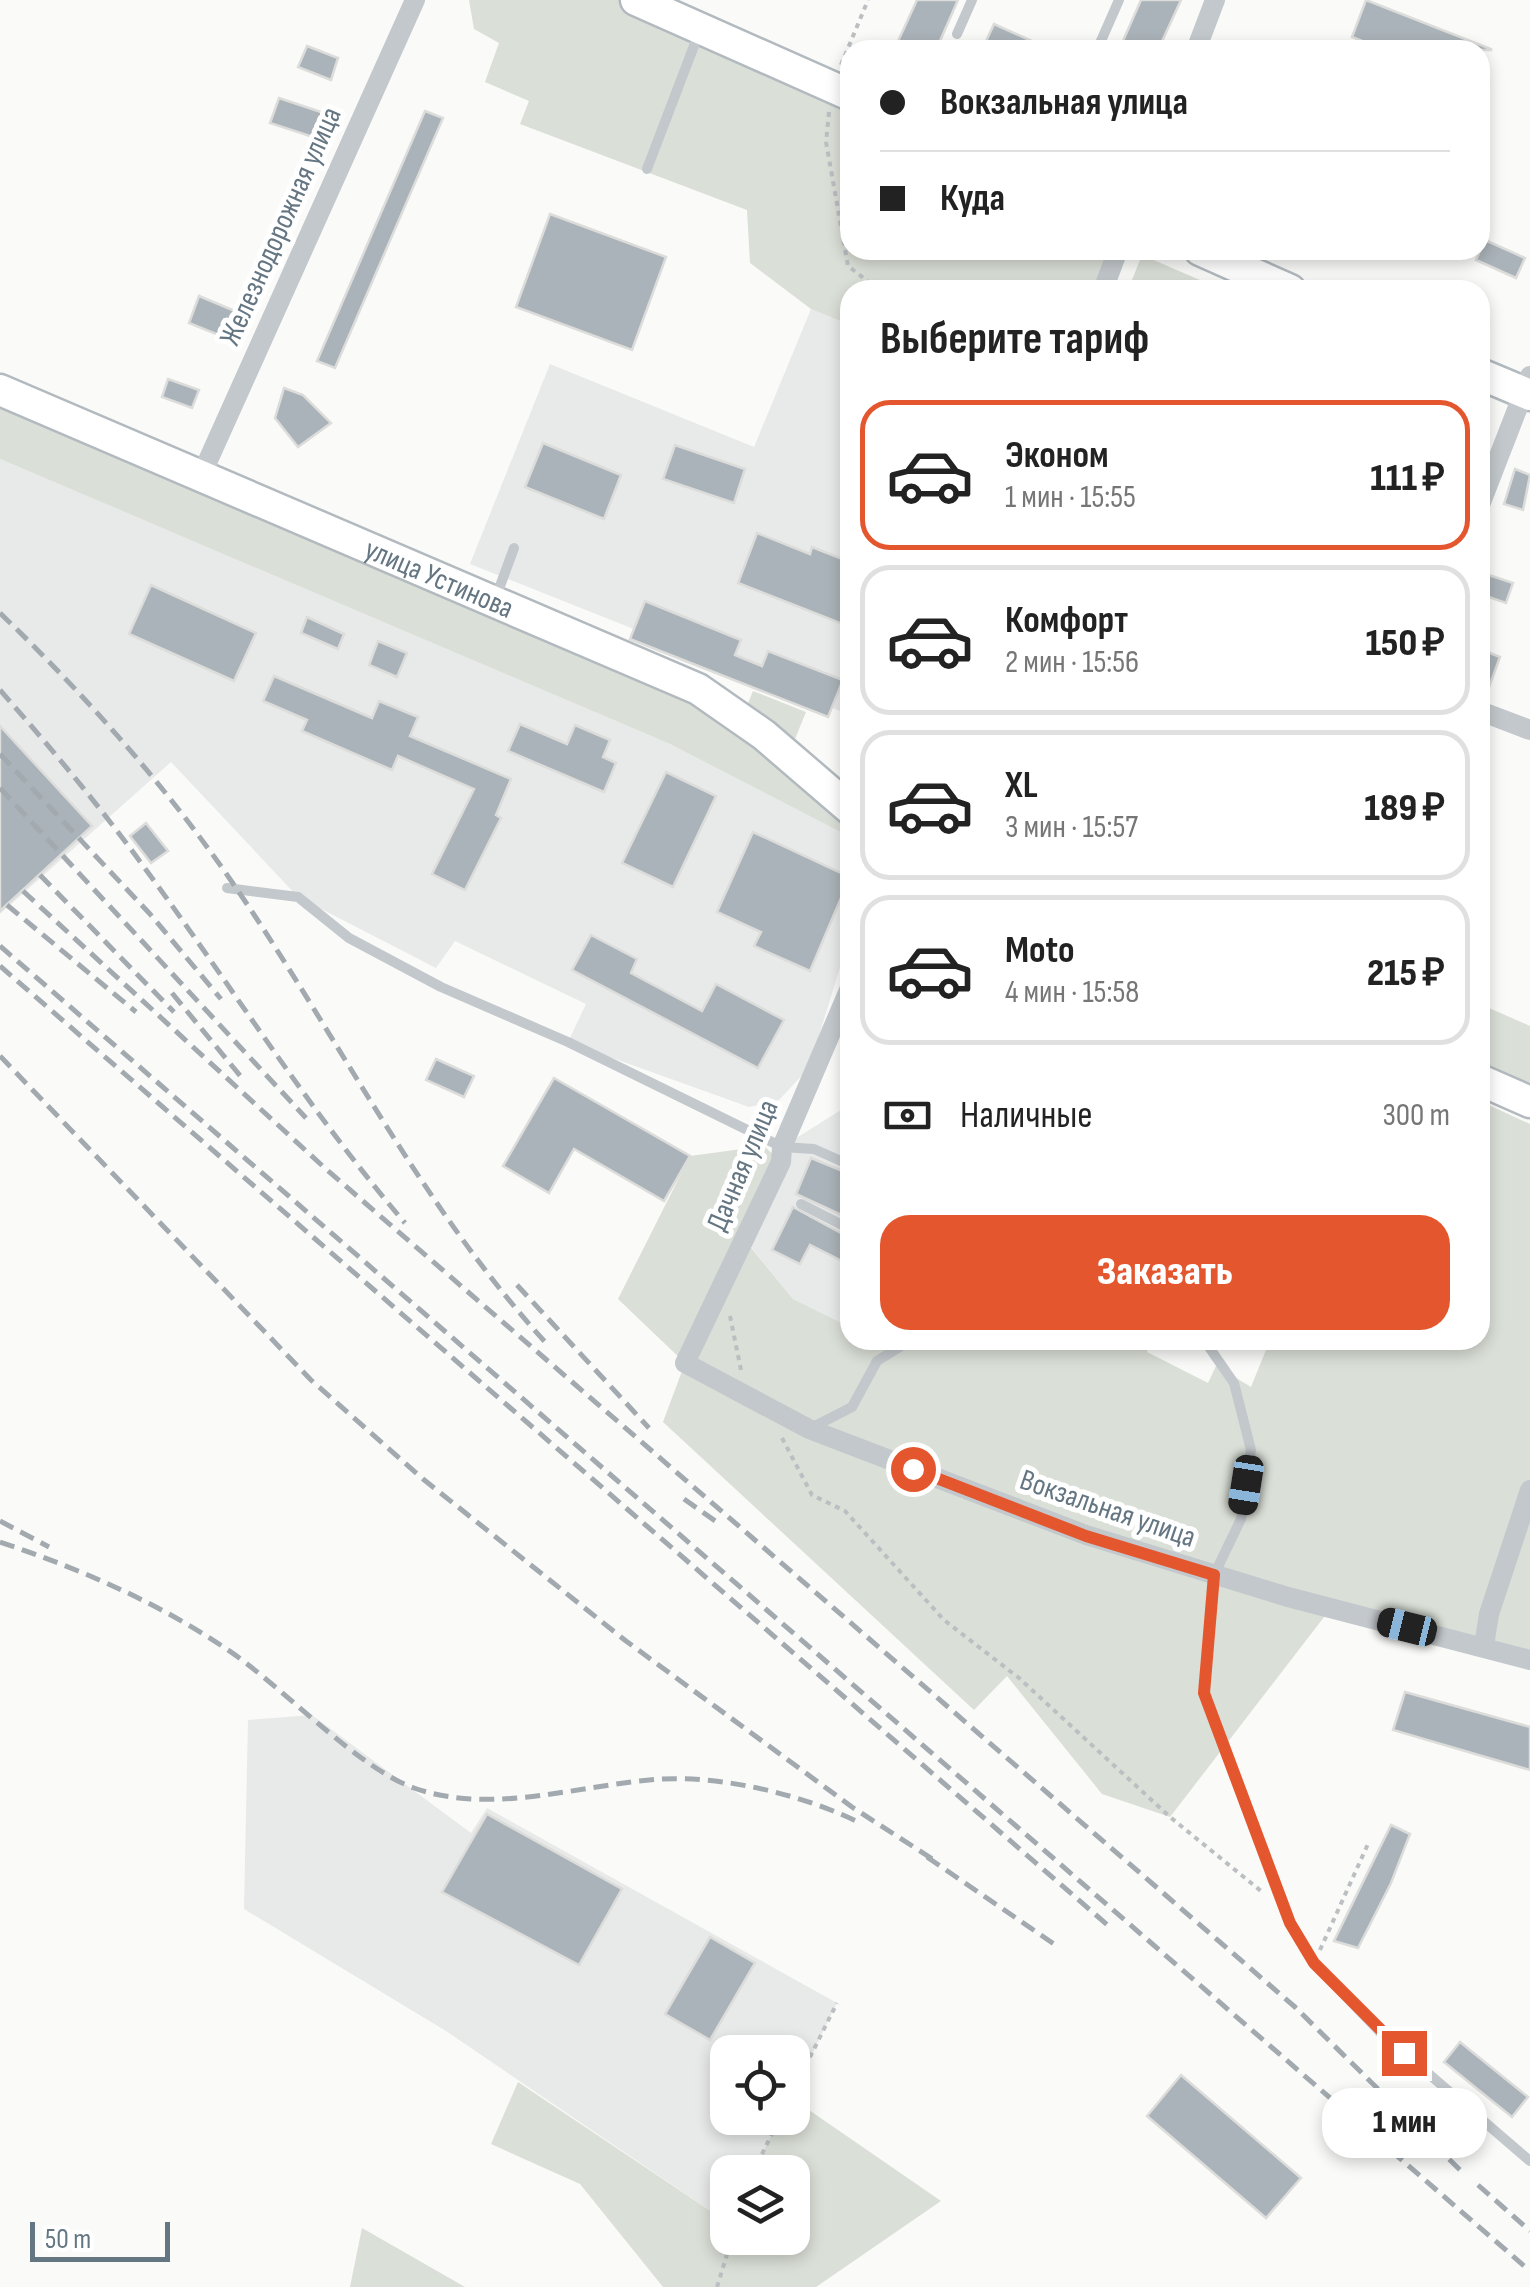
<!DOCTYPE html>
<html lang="ru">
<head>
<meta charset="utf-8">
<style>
  body { margin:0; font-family:"Sofia Sans Condensed",sans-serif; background:#f2f2f2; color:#222; height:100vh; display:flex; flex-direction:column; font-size:38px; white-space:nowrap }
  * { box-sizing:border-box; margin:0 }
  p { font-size:32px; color:#767676 }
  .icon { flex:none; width:55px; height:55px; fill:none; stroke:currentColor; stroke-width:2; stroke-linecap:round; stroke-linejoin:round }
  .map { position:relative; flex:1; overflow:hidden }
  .side { position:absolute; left:840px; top:280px; width:650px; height:1070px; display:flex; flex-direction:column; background:#fff; border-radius:30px; box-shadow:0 5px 15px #0003 }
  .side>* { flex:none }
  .top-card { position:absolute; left:840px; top:40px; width:650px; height:220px; border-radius:30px; box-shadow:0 5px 15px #0003; display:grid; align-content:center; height:220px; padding:0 40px; background:#fff }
  .buttons { position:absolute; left:710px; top:2035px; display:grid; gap:20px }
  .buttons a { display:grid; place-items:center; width:100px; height:100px; border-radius:20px; background:#fff; box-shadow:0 5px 15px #0003; font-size:50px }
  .scale { position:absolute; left:30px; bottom:25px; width:140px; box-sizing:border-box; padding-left:10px; border:5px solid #657683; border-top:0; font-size:28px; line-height:35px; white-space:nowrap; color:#657683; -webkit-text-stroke:8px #fff; paint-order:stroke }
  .end { position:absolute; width:45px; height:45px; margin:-22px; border:12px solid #e4572e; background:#fff; box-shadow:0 0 0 5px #fff }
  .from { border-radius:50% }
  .bubble { position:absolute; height:70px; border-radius:30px; background:#fff; box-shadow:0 5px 15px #0003; font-size:32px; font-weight:800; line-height:70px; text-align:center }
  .car { position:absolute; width:30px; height:60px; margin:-30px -15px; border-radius:12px; box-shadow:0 0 8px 2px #0007; background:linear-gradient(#222 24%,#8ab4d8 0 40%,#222 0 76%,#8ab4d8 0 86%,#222 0) }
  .top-card b { display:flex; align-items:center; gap:35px; height:95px; font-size:38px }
  .top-card b+b { border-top:2px solid #e0e0e0 }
  .top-card i { width:25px; height:25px; background:#222 }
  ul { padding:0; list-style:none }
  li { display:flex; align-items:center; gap:30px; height:150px; margin:0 20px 15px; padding:0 20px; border:5px solid #e0e0e0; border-radius:30px }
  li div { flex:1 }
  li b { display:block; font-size:38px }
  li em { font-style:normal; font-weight:800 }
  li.selected { border-color:#e4572e }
  li>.icon { width:90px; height:90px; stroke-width:1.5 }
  h2 { padding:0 40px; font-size:45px; line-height:120px }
  .pay { display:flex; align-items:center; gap:25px; height:110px; padding:0 40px; font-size:38px }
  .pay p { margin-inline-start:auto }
  .button { display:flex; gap:20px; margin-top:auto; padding:20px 40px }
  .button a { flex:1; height:115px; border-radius:30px; background:#e4572e; color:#fff; font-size:40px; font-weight:800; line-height:115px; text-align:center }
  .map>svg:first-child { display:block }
</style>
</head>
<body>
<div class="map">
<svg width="1530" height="2287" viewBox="0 0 1530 2287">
  <rect width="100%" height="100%" fill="#fafaf8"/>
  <g fill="#e8e9e9">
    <path d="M811 309 850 325V715L470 564 550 364 754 447Z"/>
    <path d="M0 459 670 744 850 837V935L809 1068 779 1100 749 1107 568 1042 586 1004 455 941 436 968 298 897 171 762 0 914Z"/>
    <path d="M841 1110 850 1115V1327L793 1299 744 1238 782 1147Z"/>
    <path d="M312 1715 471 1833 487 1808 837 2003 793 2093 792 2052H728V2118H780L753 2172H728L727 2222 446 2031 244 1909 248 1720Z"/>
  </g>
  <g fill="#dadfd7">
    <path d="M469 0H636L850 95V250H1118L1103 290H850V325L811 309 750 263 747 210 520 124 529 101 485 82 499 43 474 29Z"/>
    <path d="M1142 255 1223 290H1128Z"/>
    <path d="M0 390 632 662 850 809V837L670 744 0 459Z"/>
    <path d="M753 691 806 712 795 739 746 708Z"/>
    <path d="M1480 1004 1530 1026V1094L1480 1073Z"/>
    <path d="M1480 1101 1530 1124V1660L1331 1608 1170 1817 1102 1794 1007 1676 974 1710 663 1422 685 1363 618 1299 690 1156 764 1146 781 1162 744 1239 793 1299 850 1327V1340H1152L1147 1352 1208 1383 1216 1366 1251 1387 1270 1340H1480Z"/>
    <path d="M518 2082 727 2222 728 2238H792V2172H753L780 2118H792L793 2099 941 2201 816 2287H663L580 2184 491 2144Z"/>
    <path d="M362 2228 465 2287H350Z"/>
  </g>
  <g fill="#aab3b9" stroke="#dcdcda" stroke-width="2.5">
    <path d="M917 0H958L936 50H894Z"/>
    <path d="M1141 0H1181L1158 50H1119Z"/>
    <path d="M1366 0 1491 49V50H1385L1352 37Z"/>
    <path d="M994 24 1052 50H982Z"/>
    <path d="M307 46 338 58 331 80 298 67Z"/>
    <path d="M279 98 324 113 316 138 270 123Z"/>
    <path d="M425 111 443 118 379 266 335 368 317 361Z"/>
    <path d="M550 214 666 257 632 350 516 307Z"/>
    <path d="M1485 240 1525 258 1516 278 1476 260Z"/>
    <path d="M199 296 242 314 231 340 189 323Z"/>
    <path d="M168 379 199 390 192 408 162 397Z"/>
    <path d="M284 388 303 395 331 423 298 447 275 418Z"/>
    <path d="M543 443 621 475 604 519 525 487Z"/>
    <path d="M675 445 745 469 734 503 663 479Z"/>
    <path d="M1515 469 1530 475 1523 510 1504 504Z"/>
    <path d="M757 533 810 554 812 547 850 562V627L738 583Z"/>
    <path d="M1480 572 1513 583 1506 603 1480 594Z"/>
    <path d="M151 585 256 633 234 681 129 634Z"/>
    <path d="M645 601 741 640 735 655 762 666 768 651 843 680 828 717 630 639Z"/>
    <path d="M307 617 344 634 338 649 301 633Z"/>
    <path d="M378 641 407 653 397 677 369 665Z"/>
    <path d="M1480 649 1500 657 1485 698H1480Z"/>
    <path d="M274 676 372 718 379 701 418 717 410 736 511 779 496 815 501 818 465 890 432 874 474 789 398 756 392 770 302 731 307 720 263 701Z"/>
    <path d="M520 724 567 744 575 725 610 740 603 757 616 763 604 792 508 751Z"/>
    <path d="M0 726 92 826 0 911Z"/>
    <path d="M666 772 716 796 673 887 622 863Z"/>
    <path d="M146 823 168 851 151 863 130 836Z"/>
    <path d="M753 832 850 877 810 971 754 946 761 932 717 912Z"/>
    <path d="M591 935 637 959 631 973 702 1011 716 984 784 1020 758 1068 572 970Z"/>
    <path d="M436 1059 474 1076 464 1097 426 1080Z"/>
    <path d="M554 1078 690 1156 664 1201 574 1149 549 1193 503 1166Z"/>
    <path d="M811 1158 850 1174V1219L796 1194Z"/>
    <path d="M793 1207 850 1238V1265L810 1245 800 1264 772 1250Z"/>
    <path d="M1405 1692 1530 1727V1770L1393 1730Z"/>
    <path d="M487 1814 622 1889 579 1965 442 1892Z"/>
    <path d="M1391 1825 1410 1834 1391 1883 1358 1948 1334 1941Z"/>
    <path d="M710 1937 755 1963 710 2040 665 2014Z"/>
    <path d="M1460 2042 1528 2097 1512 2117 1444 2062Z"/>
    <path d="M1181 2075 1301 2178 1266 2218 1147 2116Z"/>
  </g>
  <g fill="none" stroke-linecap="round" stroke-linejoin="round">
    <defs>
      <g id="secondary">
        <path d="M636 0 850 95"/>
        <path d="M1200 250 1290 290"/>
        <path d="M1480 374 1530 395"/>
        <path id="s1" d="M0 390 698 689 764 735 850 809"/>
        <path d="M1480 1080 1530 1102"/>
      </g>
    </defs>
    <use href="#secondary" stroke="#b3babf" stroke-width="35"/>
    <g stroke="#bbbfc2" stroke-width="4" stroke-dasharray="5 5" stroke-linecap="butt">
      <path d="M841 65 868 0"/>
      <path d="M829 112 826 142 848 266 879 290"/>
      <path d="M730 1316 741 1370"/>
      <path d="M782 1438 812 1495 845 1511 944 1620 1019 1678 1170 1817 1261 1891"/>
      <path d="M1320 1950 1368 1844"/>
      <path d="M792 2093 837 2003"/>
      <path d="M753 2172 780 2118"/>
      <path d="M717 2287 732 2238"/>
    </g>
    <g stroke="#c3c8cc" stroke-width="10">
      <path d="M957 34 972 0"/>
      <path d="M1097 50 1119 0"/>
      <path d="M647 169 700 30"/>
      <path d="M496 597 514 548"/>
      <path d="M227 888 298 897 349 938 441 987 568 1042 782 1147 814 1149 850 1165"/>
      <path d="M801 1204 850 1229"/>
      <path d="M1204 1340 1234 1383 1251 1450 1241 1519 1214 1575 1204 1693 1290 1923 1314 1963 1380 2032 1530 2161"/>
      <path d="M811 1428 852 1407 877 1361 911 1340"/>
    </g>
    <g stroke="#c3c8cc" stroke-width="20">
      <path d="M1196 50 1215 0"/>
      <path d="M1103 290 1118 250"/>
      <path d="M201 476 415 0"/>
      <path d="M1480 505 1530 376"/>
      <path d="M1480 711 1530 730"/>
      <path d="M850 988 782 1147 781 1162 685 1363 809 1429 1086 1535 1288 1597 1530 1660"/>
      <path d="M1484 1646 1489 1614 1530 1490"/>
    </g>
    <use href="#secondary" stroke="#fff" stroke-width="30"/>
    <g stroke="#a2aab0" stroke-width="5" stroke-dasharray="15 8" stroke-linecap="butt">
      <path d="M0 613C82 692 157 776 223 869 333 1026 416 1200 546 1343"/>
      <path d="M0 690C50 747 99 805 144 867 231 985 309 1111 405 1223"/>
      <path d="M0 754 150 914 221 999"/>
      <path d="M0 788 306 1118"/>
      <path d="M40 875 174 1012"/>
      <path d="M23 891 327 1170 1295 2007 1460 2170"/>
      <path d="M7 905 136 1012"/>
      <path d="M0 946 1530 2271"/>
      <path d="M0 966 1111 1928"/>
      <path d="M172 993 242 1078"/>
      <path d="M0 1056 311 1380 423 1479 626 1641 852 1807 937 1862"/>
      <path d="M517 1285 649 1428"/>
      <path d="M684 1499 721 1525"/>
      <path d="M0 1521 49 1547"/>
      <path d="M0 1542C80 1569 155 1601 225 1648 280 1684 357 1768 414 1788 493 1816 581 1784 662 1779 725 1776 804 1795 860 1823"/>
      <path d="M927 1857 1054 1944"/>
      <path d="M1478 2185 1530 2231"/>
    </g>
  </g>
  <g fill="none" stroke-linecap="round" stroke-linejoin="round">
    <path stroke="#e4572e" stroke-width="12" d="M913 1469 1086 1536 1214 1575 1204 1693 1290 1923 1314 1963 1404 2053"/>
  </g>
  <g text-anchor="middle" stroke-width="10" stroke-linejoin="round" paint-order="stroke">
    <g font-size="30" fill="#657683" stroke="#fff">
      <text transform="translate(280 226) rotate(-66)" y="10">Железнодорожная улица</text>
      <text dy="10" stroke="none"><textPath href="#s1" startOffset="478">улица Устинова</textPath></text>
      <text transform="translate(742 1165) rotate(-67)" y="10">Дачная улица</text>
      <text transform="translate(1108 1508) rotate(19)" y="10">Вокзальная улица</text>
    </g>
  </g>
</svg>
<div class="buttons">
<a><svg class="icon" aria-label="locate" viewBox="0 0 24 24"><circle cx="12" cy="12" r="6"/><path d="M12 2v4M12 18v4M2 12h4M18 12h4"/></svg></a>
<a><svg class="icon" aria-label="layers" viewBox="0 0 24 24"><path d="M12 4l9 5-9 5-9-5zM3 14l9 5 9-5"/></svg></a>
</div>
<div class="scale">50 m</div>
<i class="end from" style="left:913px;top:1469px"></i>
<i class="end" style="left:1404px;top:2053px"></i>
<div class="bubble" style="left:1322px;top:2088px;width:165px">1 мин</div>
<i class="car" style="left:1246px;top:1485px;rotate:189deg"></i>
<i class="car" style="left:1407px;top:1627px;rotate:284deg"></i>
<div class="top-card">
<b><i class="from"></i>Вокзальная улица</b>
<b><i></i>Куда</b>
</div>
<section class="side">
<h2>Выберите тариф</h2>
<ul>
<li class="selected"><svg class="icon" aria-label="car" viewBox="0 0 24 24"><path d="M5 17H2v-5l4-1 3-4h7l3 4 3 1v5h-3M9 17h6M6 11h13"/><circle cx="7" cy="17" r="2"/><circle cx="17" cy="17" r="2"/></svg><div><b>Эконом</b><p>1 мин · 15:55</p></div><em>111 ₽</em></li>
<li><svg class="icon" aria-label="car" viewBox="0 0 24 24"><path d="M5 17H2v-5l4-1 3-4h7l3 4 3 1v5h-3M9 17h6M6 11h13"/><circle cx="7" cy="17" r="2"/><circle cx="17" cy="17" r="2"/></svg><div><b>Комфорт</b><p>2 мин · 15:56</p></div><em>150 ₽</em></li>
<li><svg class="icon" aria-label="car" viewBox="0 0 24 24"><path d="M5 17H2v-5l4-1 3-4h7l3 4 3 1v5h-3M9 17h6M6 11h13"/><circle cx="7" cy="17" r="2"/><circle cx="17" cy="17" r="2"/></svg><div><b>XL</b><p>3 мин · 15:57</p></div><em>189 ₽</em></li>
<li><svg class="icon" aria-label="car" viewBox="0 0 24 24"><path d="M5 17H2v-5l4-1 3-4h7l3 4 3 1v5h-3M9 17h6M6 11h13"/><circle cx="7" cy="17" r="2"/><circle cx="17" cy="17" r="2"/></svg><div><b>Moto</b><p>4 мин · 15:58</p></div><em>215 ₽</em></li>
</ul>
<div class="pay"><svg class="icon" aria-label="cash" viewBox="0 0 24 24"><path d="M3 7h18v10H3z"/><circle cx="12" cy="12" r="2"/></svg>Наличные<p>300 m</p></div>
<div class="button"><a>Заказать</a></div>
</section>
</div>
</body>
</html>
